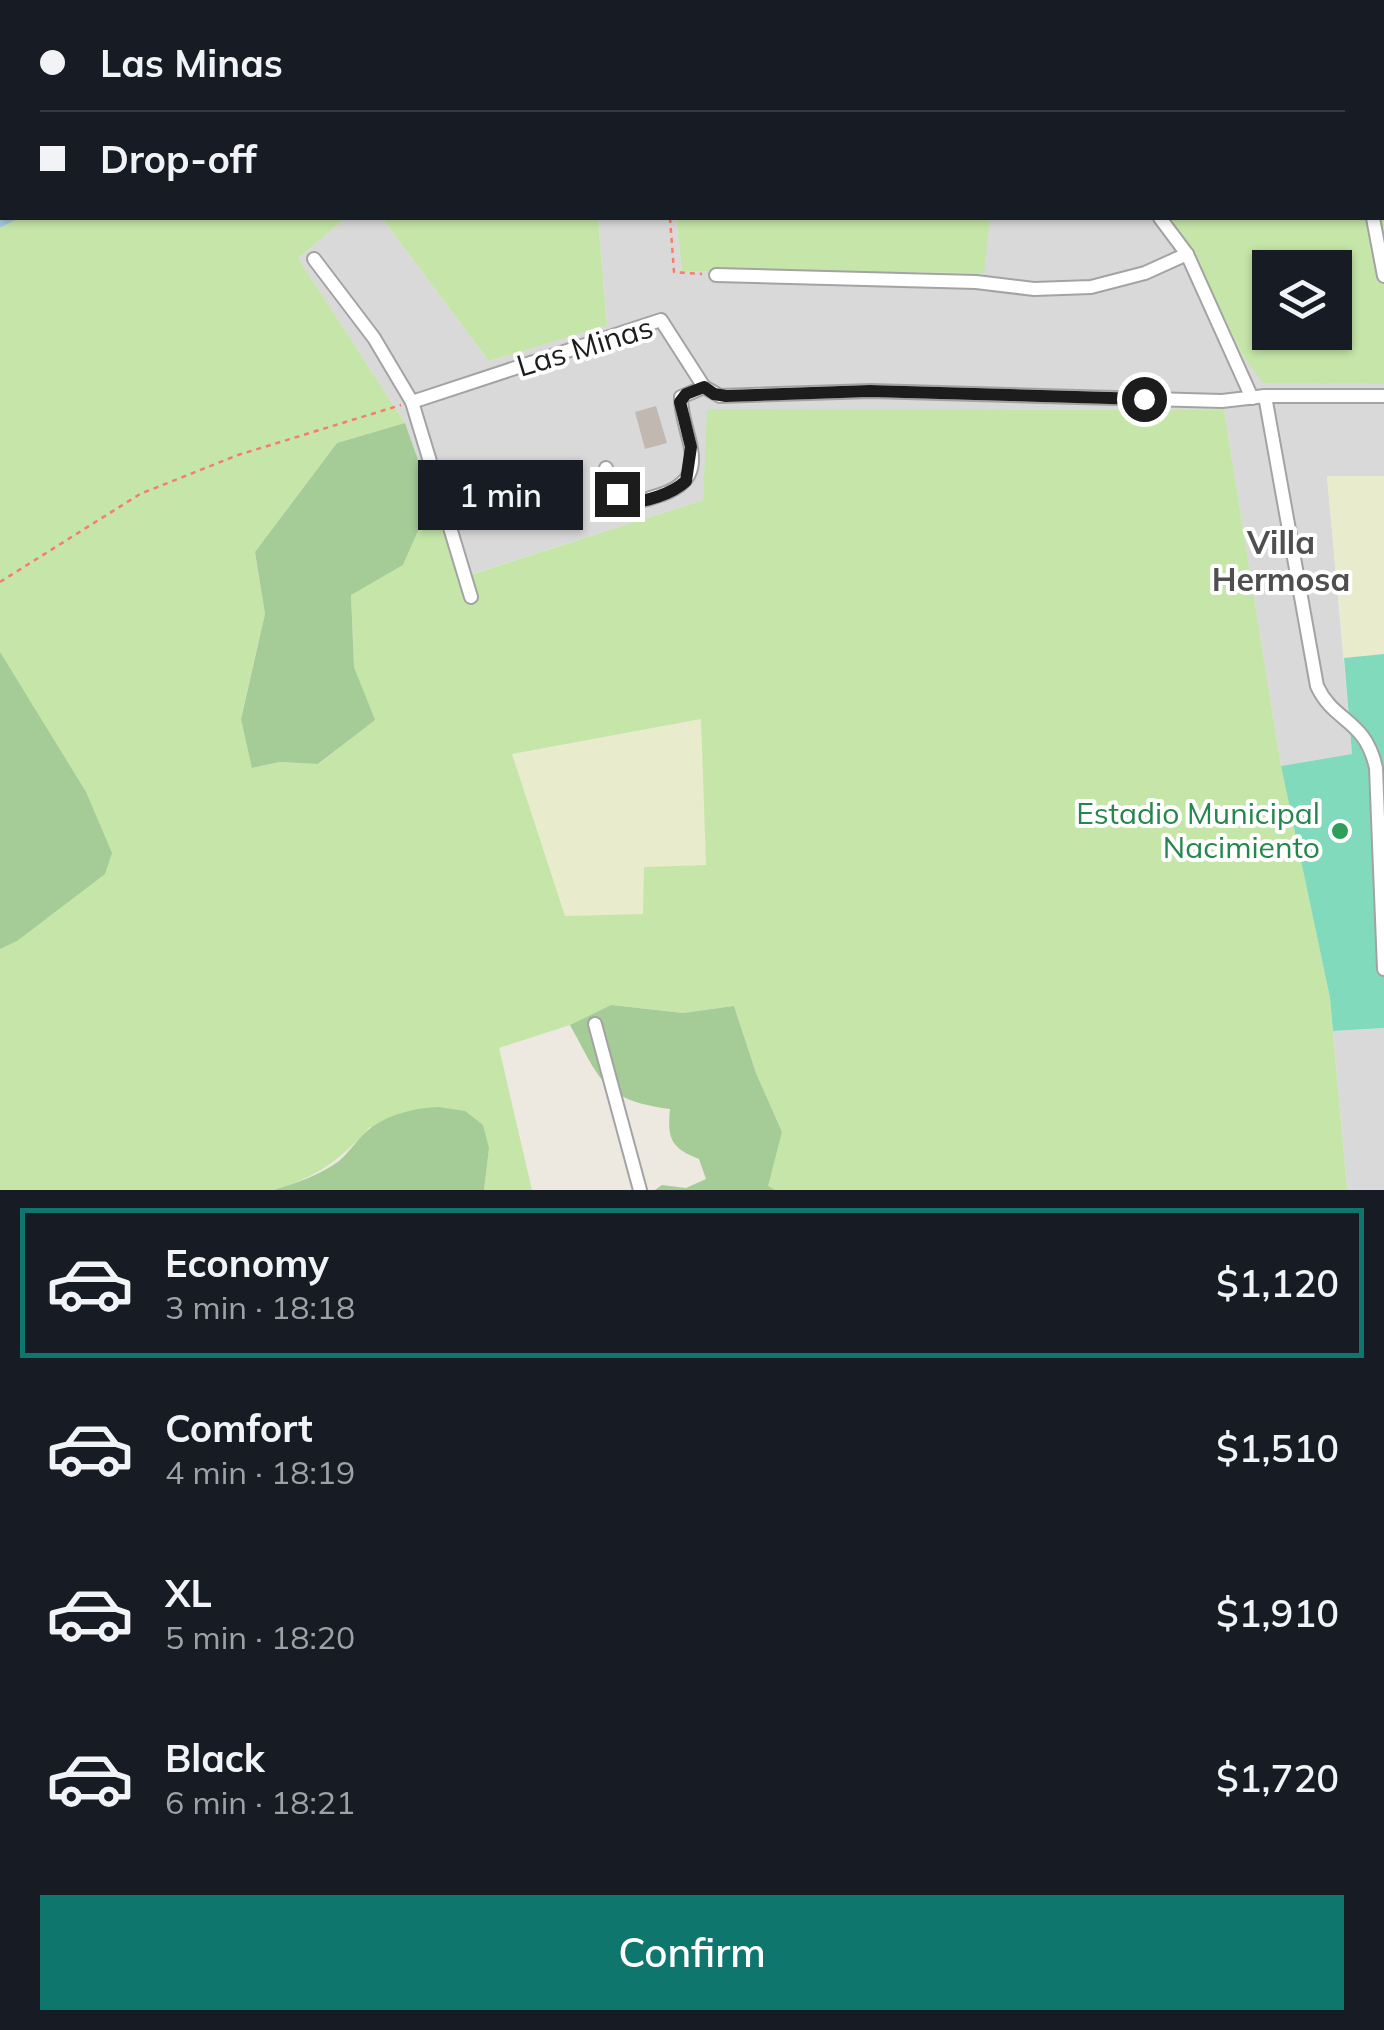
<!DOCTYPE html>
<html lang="en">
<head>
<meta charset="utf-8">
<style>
  body { margin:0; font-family:Mulish,sans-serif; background:#242831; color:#f1f3f6; height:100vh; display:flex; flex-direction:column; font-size:38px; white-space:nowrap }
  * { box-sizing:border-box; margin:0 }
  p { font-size:32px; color:#9ea1a6 }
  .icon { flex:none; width:55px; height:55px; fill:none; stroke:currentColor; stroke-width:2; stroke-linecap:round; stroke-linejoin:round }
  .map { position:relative; height:1190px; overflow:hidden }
  .panel { display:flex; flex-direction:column; background:#171b24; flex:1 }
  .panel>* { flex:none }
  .top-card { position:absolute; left:0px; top:0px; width:1385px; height:220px; box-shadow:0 2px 8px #0004; display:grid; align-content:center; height:220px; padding:0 40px; background:#171b24 }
  .controls { position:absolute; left:1252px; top:250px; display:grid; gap:20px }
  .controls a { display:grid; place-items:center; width:100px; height:100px; border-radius:0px; background:#171b24; box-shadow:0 2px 8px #0004; font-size:50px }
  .end { position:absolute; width:45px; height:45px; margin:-22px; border:12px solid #1c1c1c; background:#fff; box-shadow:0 0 0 5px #fff }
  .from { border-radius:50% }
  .bubble { position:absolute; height:70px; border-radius:0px; background:#171b24; box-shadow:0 2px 8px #0004; font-size:32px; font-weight:600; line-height:70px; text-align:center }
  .top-card b { display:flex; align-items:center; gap:35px; height:95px; font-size:38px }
  .top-card b+b { border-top:2px solid #363941 }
  .top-card i { width:25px; height:25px; background:#f1f3f6 }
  ul { padding:18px 0 0; list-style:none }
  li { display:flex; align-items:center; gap:30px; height:150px; margin:0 20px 15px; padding:0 20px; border:5px solid transparent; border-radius:0px }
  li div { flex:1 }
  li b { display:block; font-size:38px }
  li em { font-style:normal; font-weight:600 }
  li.active { border-color:#0f766e }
  li>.icon { width:90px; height:90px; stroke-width:1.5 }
  .primary-button { display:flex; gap:20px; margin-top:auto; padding:20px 40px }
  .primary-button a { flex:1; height:115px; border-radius:0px; background:#0f766e; color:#fff; font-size:40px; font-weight:600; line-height:115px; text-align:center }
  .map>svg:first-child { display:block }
</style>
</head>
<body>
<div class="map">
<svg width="1384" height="1190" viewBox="0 0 1384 1190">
  <rect width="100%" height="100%" fill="#ede9e1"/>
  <g fill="#dad9d9">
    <path d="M346 218H382L489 361 607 324 598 218H676L682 271 983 273 990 218H1148L1194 255 1243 356 1263 382 1384 384V476H1327L1352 754 1281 766 1224 410 708 409 703 500 459 578 405 423 298 258Z"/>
    <path d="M1384 1028V1190H1347L1333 1031Z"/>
  </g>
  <g fill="#e8eccd">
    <path d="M1327 476H1384V654L1344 658Z"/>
    <path d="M701 719 706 865 643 914 565 916 512 754Z"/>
  </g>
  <g fill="#c5e6a8" fill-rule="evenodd">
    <path d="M553 0H1384V384L1263 383 1243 356 1194 255 1148 218H1382V2H553ZM1270 268H1335V332H1270Z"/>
    <path d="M19 218H346L298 258 405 423 337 443 255 552 265 614 241 718 253 768 280 762 319 764 374 720 354 667 351 594 403 565 432 499 460 578 703 500 707 409 1224 410 1281 766 1330 998 1347 1190H775L767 1187 782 1132 756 1073 734 1006 683 1013 611 1005 570 1025 499 1048 532 1190H484L489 1148 370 1127C340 1160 317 1177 274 1190H0V228ZM701 719 706 865 644 867 643 914 565 916 512 754Z"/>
    <path d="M382 218H598L607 325 489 361Z"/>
    <path d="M676 218H990L984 273 682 271Z"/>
  </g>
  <g fill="#a5cb97">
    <path d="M405 423 432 499 403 565 351 595 354 667 375 720 318 764 280 762 252 768 241 719 265 614 255 552 337 443Z"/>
    <path d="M0 652 86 792 112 853 105 874 17 941 0 949Z"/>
    <path d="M611 1005 683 1013 734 1006 756 1073 782 1132 768 1186 775 1190H655L662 1185 686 1188 706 1179 699 1159C671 1148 667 1139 670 1109 603 1100 601 1081 570 1025Z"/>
    <path d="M439 1107 465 1111 483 1125 489 1148 484 1190H274C296 1183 320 1175 339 1161 351 1151 359 1136 372 1127 392 1113 416 1108 439 1107Z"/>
  </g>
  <path fill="#81dabb" d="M1384 654V1028L1333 1031 1330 998 1281 766 1352 754 1344 658Z"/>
  <path fill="#a3cbda" d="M0 0H325L2 2V218H19L0 228Z"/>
  <path fill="#c1b9b1" d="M656 406 667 443 645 449 635 412Z"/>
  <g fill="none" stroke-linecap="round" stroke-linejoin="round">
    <defs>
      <g id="minor">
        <path d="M1360 2 1361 0"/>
        <path d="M1160 218 1187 254 1252 398"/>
        <path d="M1373 218 1384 276"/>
        <path d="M314 259 374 338 412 402 471 597"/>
        <path d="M716 275 976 282 1034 289 1091 287 1145 273 1187 254"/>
        <path d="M1265 396 1317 686C1334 723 1365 718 1376 768L1384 969"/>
        <path d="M412 402 661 320 704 387 720 396 871 391 1222 401 1265 396H1384"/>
        <path d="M606 468 617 495 625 503C639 503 650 498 663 494 716 475 680 433 681 397L704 387"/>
        <path d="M595 1024 640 1190"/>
      </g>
    </defs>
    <use href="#minor" stroke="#a3a3a3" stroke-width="16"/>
    <g stroke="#f47d6b" stroke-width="2.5" stroke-dasharray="5 5" stroke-linecap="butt">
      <path d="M576 0 577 2"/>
      <path d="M670 218 674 272 702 274"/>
      <path d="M0 582 140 494 238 455 401 405"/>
    </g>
    <use href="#minor" stroke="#fff" stroke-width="12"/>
  </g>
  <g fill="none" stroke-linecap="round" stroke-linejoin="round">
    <path stroke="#1c1c1c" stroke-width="12" d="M617 494 625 502C644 503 672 494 686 481L691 447 680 402 686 394 704 387 714 394 726 396 870 391 1144 399"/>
  </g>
  <circle fill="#2e9e5b" stroke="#fff" stroke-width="4" cx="1340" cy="831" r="10"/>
  <g text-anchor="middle" stroke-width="8" stroke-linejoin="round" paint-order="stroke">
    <g font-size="30" fill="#1c1c1c" stroke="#fff">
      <text transform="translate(585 347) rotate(-17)" y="10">Las Minas</text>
    </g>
    <g font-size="30" fill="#27864d" stroke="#fff" text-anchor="end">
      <text x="1320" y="824">Estadio Municipal<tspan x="1320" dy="34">Nacimiento</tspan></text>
    </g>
    <g font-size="32" font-weight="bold" fill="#4f4f4f" stroke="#fff">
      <text x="1281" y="554">Villa<tspan x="1281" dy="37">Hermosa</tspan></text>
    </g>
  </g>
</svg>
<div class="controls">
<a><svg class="icon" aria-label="layers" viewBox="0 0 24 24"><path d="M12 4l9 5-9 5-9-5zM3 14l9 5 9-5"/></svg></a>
</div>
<i class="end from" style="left:1144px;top:399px"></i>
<i class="end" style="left:617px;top:494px"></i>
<div class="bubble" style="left:418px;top:460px;width:165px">1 min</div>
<div class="top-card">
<b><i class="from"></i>Las Minas</b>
<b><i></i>Drop-off</b>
</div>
</div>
<section class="panel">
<ul>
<li class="active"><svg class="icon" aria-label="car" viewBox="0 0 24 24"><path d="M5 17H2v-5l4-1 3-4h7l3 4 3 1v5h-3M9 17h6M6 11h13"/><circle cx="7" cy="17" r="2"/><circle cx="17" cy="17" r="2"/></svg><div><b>Economy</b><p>3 min · 18:18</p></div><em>$1,120</em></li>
<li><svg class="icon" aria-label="car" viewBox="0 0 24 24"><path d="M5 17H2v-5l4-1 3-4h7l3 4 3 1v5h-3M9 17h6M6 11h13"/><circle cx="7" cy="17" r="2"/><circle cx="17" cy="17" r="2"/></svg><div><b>Comfort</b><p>4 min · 18:19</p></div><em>$1,510</em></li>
<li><svg class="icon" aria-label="car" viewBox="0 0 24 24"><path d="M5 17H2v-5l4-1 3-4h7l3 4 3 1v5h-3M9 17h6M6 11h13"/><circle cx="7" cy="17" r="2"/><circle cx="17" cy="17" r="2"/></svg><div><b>XL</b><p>5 min · 18:20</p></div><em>$1,910</em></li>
<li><svg class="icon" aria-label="car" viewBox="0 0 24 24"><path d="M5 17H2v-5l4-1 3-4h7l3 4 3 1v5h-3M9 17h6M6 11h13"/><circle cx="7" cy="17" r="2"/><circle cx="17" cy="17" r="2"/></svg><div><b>Black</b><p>6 min · 18:21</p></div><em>$1,720</em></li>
</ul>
<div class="primary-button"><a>Confirm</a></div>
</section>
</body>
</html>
